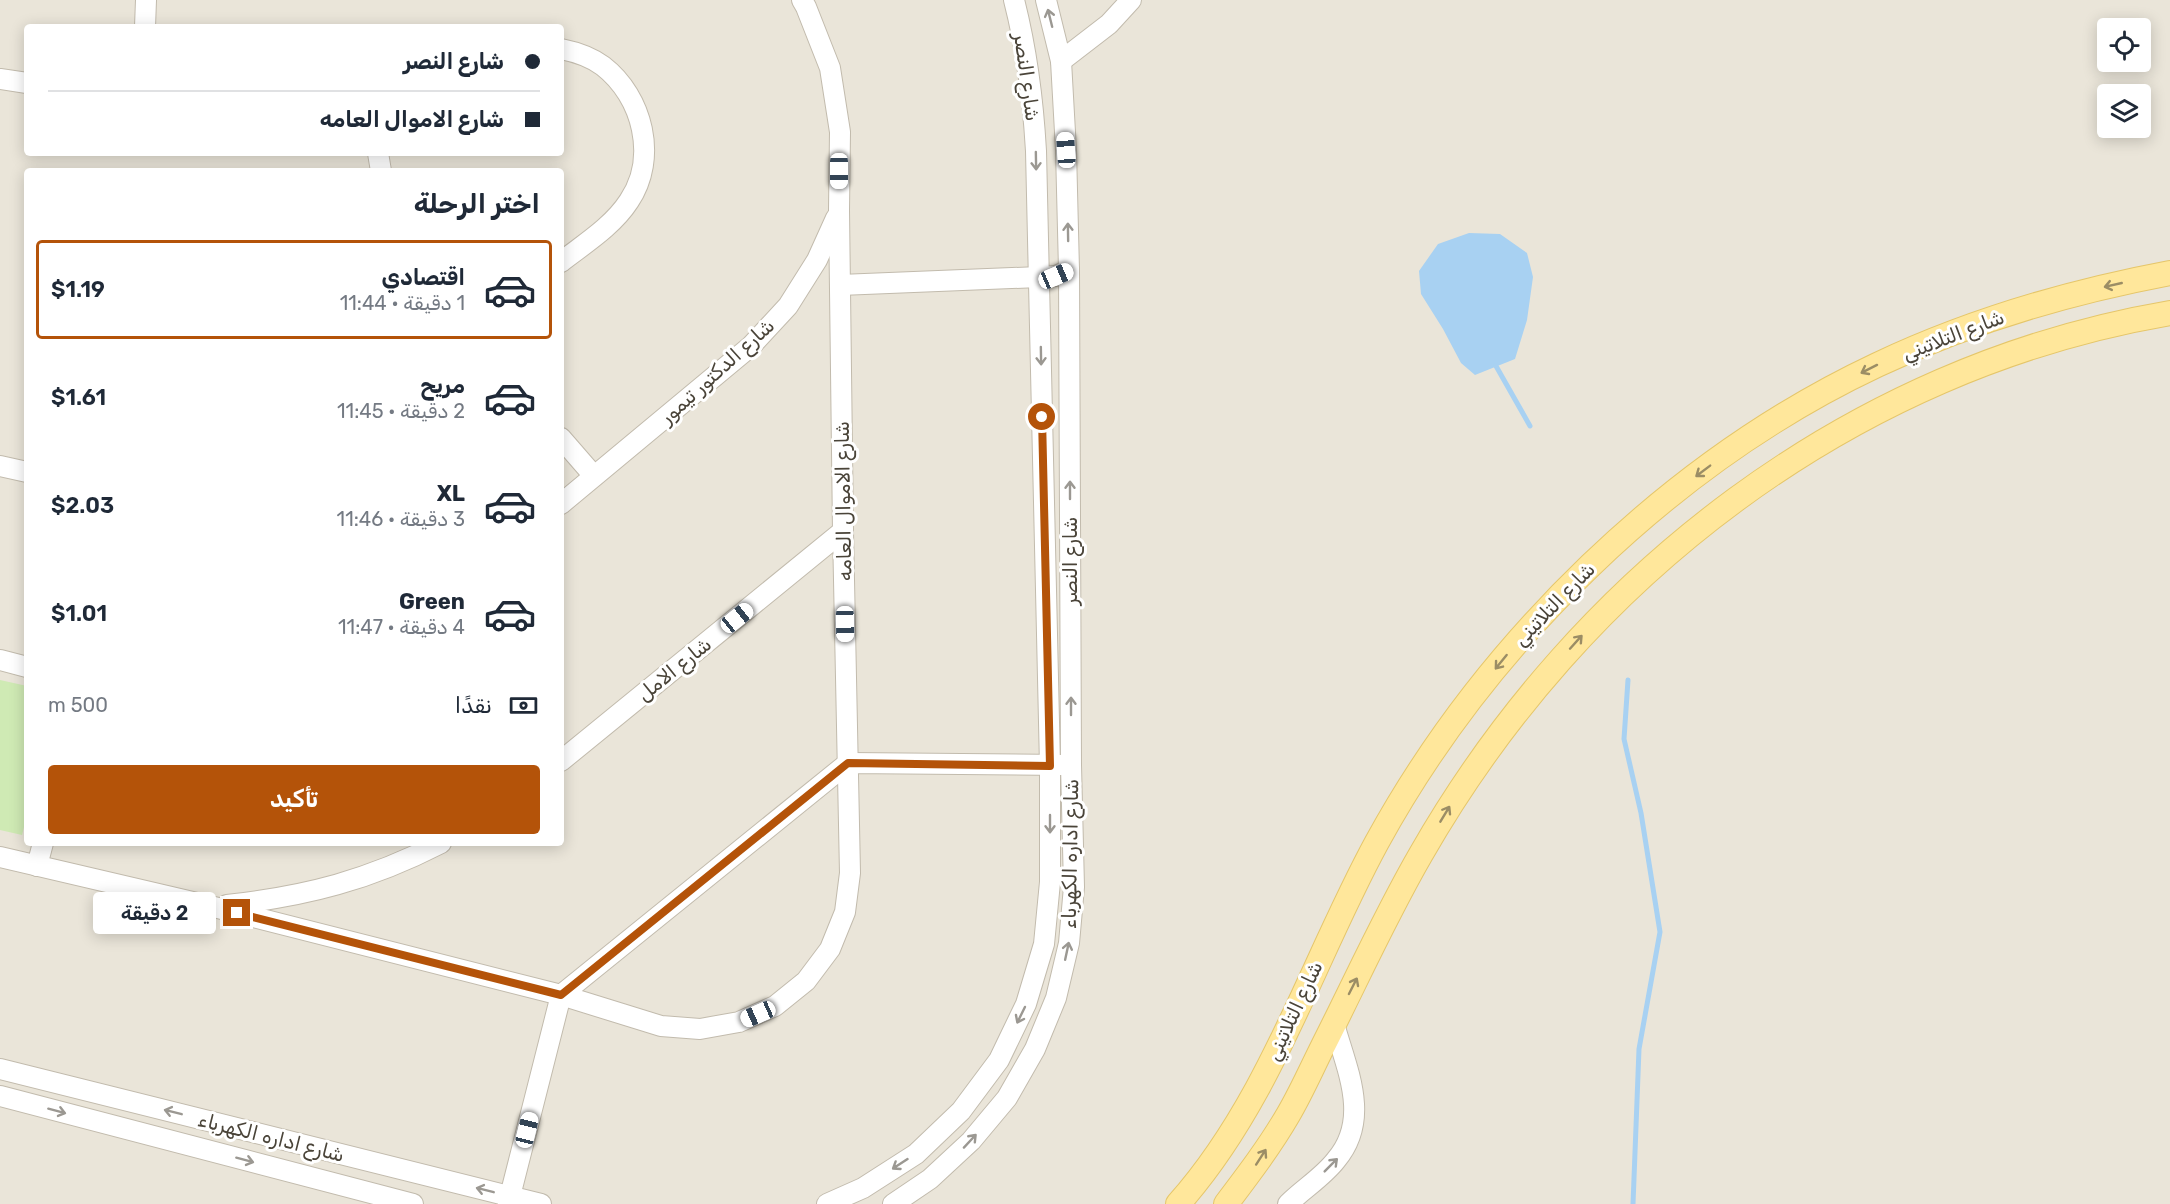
<!DOCTYPE html>
<html lang="ar">
<head>
<meta charset="utf-8">
<style>
  body { margin:0; font-family:Rubik,"Noto Naskh Arabic",sans-serif; background:#f2f2f3; color:#1f2937; direction:rtl; height:100vh; display:flex; flex-direction:column; font-size:22px; white-space:nowrap }
  * { box-sizing:border-box; margin:0 }
  p { font-size:20px; color:#747a83 }
  .icon { flex:none; width:33px; height:33px; fill:none; stroke:currentColor; stroke-width:2; stroke-linecap:round; stroke-linejoin:round }
  .map { position:relative; flex:1; overflow:hidden; direction:ltr }
  .side { position:absolute; left:24px; top:168px; width:540px; height:678px; display:flex; flex-direction:column; background:#fff; border-radius:6px; box-shadow:0 3px 15px #0003; direction:rtl }
  .side>* { flex:none }
  .hud { position:absolute; left:24px; top:24px; width:540px; height:132px; border-radius:6px; box-shadow:0 3px 15px #0003; direction:rtl; display:grid; align-content:center; height:132px; padding:0 24px; background:#fff }
  .controls { position:absolute; left:2097px; top:18px; display:grid; gap:12px }
  .controls a { display:grid; place-items:center; width:54px; height:54px; border-radius:6px; background:#fff; box-shadow:0 3px 15px #0003; font-size:30px }
  .end { position:absolute; width:27px; height:27px; margin:-14px; border:8px solid #b45309; background:#fff; box-shadow:0 0 0 3px #fff }
  .from { border-radius:50% }
  .bubble { position:absolute; height:42px; border-radius:6px; background:#fff; box-shadow:0 3px 15px #0003; font-size:20px; font-weight:600; line-height:42px; text-align:center; direction:rtl }
  .car { position:absolute; width:18px; height:36px; margin:-18px -9px; border-radius:8px; box-shadow:0 0 4px 2px #0007; background:linear-gradient(#fff 24%,#345 0 40%,#fff 0 76%,#345 0 86%,#fff 0) }
  .hud b { display:flex; align-items:center; gap:21px; height:57px; font-size:22px }
  .hud b+b { border-top:2px solid #e0e1e3 }
  .hud i { width:15px; height:15px; background:#1f2937 }
  ul { padding:0; list-style:none }
  li { display:flex; align-items:center; gap:18px; height:99px; margin:0 12px 9px; padding:0 12px; border:3px solid transparent; border-radius:6px }
  li div { flex:1 }
  li b { display:block; font-size:22px }
  li em { font-style:normal; font-weight:600 }
  li.current { border-color:#b45309 }
  li>.icon { width:54px; height:54px; stroke-width:1.5 }
  h2 { padding:0 24px; font-size:27px; line-height:72px }
  .pay { display:flex; align-items:center; gap:15px; height:66px; padding:0 24px; font-size:22px }
  .pay p { margin-inline-start:auto }
  .action { display:flex; gap:12px; margin-top:auto; padding:12px 24px }
  .action a { flex:1; height:69px; border-radius:6px; background:#b45309; color:#fff; font-size:24px; font-weight:600; line-height:69px; text-align:center }
  .map>svg:first-child { display:block }
</style>
</head>
<body>
<div class="map">
<svg width="2170" height="1204" viewBox="0 0 2170 1204">
  <rect width="100%" height="100%" fill="#f6f3eb"/>
  <path fill="#eae5d9" fill-rule="evenodd" d="M0 0H2170V1204H0ZM27 27H561V153H27ZM2108 28H2140V62H2108ZM2108 94H2140V128H2108ZM27 171H561V843H27Z"/>
  <path fill="#cfeab4" d="M0 680 27 686V815L22 835 0 830Z"/>
  <path fill="#a8d1f2" d="M1469 233 1500 234 1527 253 1533 277 1527 320 1515 359 1475 375 1461 363 1443 329 1421 294 1419 271 1438 244Z"/>
  <g fill="none" stroke-linecap="round" stroke-linejoin="round">
    <g stroke="#a8d1f2" stroke-width="5">
      <path d="M1496 366 1530 426"/>
      <path d="M1628 680 1624 739 1641 813 1660 932 1639 1049 1633 1204"/>
    </g>
    <defs>
      <g id="minor">
        <path d="M145 27 146 0"/>
        <path d="M561 49C576 52 591 57 603 66 643 97 658 158 629 201 612 227 584 244 561 262"/>
        <path d="M1061 61 1109 24 1131 0"/>
        <path d="M0 79 27 83"/>
        <path d="M378 153 381 171"/>
        <path d="M840 285 1039 277 1056 276 1069 270"/>
        <path d="M561 438 594 476"/>
        <path d="M0 466 27 472"/>
        <path d="M561 504 751 346 788 306 817 260 836 218"/>
        <path d="M0 660 27 667"/>
        <path d="M561 761 843 531"/>
        <path d="M0 857 214 907 561 995 661 1026 700 1029 739 1022 775 1006 806 981 830 949 845 912 850 873 843 531 839 210 840 132 830 68 806 7 802 0"/>
        <path d="M37 866 43 843"/>
        <path d="M227 905C307 896 369 880 441 843"/>
        <path d="M0 1069 541 1204"/>
        <path d="M0 1096 413 1204"/>
        <path d="M508 1204 561 995 848 763 1063 765"/>
        <path d="M827 1204 863 1188 916 1154 961 1111 999 1060 1026 1004 1044 944 1050 882V766L1036 151C1033 98 1027 51 1014 0"/>
        <path d="M893 1204 930 1179 971 1141 1007 1098 1035 1049 1056 998 1069 943 1074 887 1071 765 1069 270 1066 150 1061 61 1046 0"/>
        <path d="M1288 1204C1303 1189 1323 1177 1336 1160 1371 1119 1347 1070 1334 1024"/>
      </g>
      <g id="major">
        <path d="M1178 1204C1270 1101 1312 961 1377 842 1486 643 1671 462 1877 365 1970 321 2069 292 2170 273"/>
        <path d="M1226 1204C1248 1175 1270 1146 1288 1115 1301 1093 1311 1070 1322 1048 1355 983 1385 916 1421 854 1580 576 1852 367 2170 313"/>
      </g>
    </defs>
    <use href="#minor" stroke="#c2bbad" stroke-width="22"/>
    <use href="#major" stroke="#e5c66a" stroke-width="26"/>
    <use href="#minor" stroke="#fff" stroke-width="20"/>
    <use href="#major" stroke="#ffe79b" stroke-width="24"/>
  </g>
  <defs><path id="oneway-shaft" d="M-6 0H5M1.5-3L5.5 0L1.5 3" fill="none" stroke-width="1.6" stroke-linecap="round" stroke-linejoin="round" transform="scale(1.5)"/></defs>
  <g stroke="#9b9892">
    <use href="#oneway-shaft" transform="translate(1050 18) rotate(-104)"/>
    <use href="#oneway-shaft" transform="translate(1036 161) rotate(89)"/>
    <use href="#oneway-shaft" transform="translate(1068 232) rotate(-91)"/>
    <use href="#oneway-shaft" transform="translate(1041 356) rotate(89)"/>
    <use href="#oneway-shaft" transform="translate(1070 490) rotate(-90)"/>
    <use href="#oneway-shaft" transform="translate(1071 706) rotate(-90)"/>
    <use href="#oneway-shaft" transform="translate(1050 824) rotate(90)"/>
    <use href="#oneway-shaft" transform="translate(1067 951) rotate(-78)"/>
    <use href="#oneway-shaft" transform="translate(1021 1015) rotate(116)"/>
    <use href="#oneway-shaft" transform="translate(57 1111) rotate(15)"/>
    <use href="#oneway-shaft" transform="translate(173 1112) rotate(-166)"/>
    <use href="#oneway-shaft" transform="translate(970 1141) rotate(-47)"/>
    <use href="#oneway-shaft" transform="translate(245 1160) rotate(15)"/>
    <use href="#oneway-shaft" transform="translate(900 1164) rotate(147)"/>
    <use href="#oneway-shaft" transform="translate(1331 1165) rotate(-45)"/>
    <use href="#oneway-shaft" transform="translate(485 1190) rotate(-166)"/>
  </g>
  <g stroke="#9b8d65">
    <use href="#oneway-shaft" transform="translate(2113 285) rotate(167)"/>
    <use href="#oneway-shaft" transform="translate(1869 369) rotate(153)"/>
    <use href="#oneway-shaft" transform="translate(1703 471) rotate(143)"/>
    <use href="#oneway-shaft" transform="translate(1576 642) rotate(-48)"/>
    <use href="#oneway-shaft" transform="translate(1501 662) rotate(129)"/>
    <use href="#oneway-shaft" transform="translate(1445 814) rotate(-59)"/>
    <use href="#oneway-shaft" transform="translate(1353 986) rotate(-63)"/>
    <use href="#oneway-shaft" transform="translate(1261 1157) rotate(-57)"/>
  </g>
  <g fill="none" stroke-linecap="round" stroke-linejoin="round">
    <path stroke="#b45309" stroke-width="8" d="M237 913 561 995 848 763 1050 766 1042 417"/>
  </g>
  <g text-anchor="middle" stroke-width="6" stroke-linejoin="round" paint-order="stroke">
    <g font-size="20" fill="#4a4439" stroke="#fff">
      <text transform="translate(1027 77) rotate(82)" y="7">شارع النصر</text>
      <text transform="translate(1953 335) rotate(-21)" y="7">شارع التلاتيني</text>
      <text transform="translate(717 371) rotate(-42)" y="7">شارع الدكتور تيمور</text>
      <text transform="translate(843 501) rotate(-91)" y="7">شارع الاموال العامه</text>
      <text transform="translate(1070 561) rotate(-90)" y="7">شارع النصر</text>
      <text transform="translate(1554 604) rotate(-46)" y="7">شارع التلاتيني</text>
      <text transform="translate(674 669) rotate(-39)" y="7">شارع الامل</text>
      <text transform="translate(1070 854) rotate(-89)" y="7">شارع اداره الكهرباء</text>
      <text transform="translate(1294 1011) rotate(-65)" y="7">شارع التلاتيني</text>
      <text transform="translate(271 1137) rotate(14)" y="7">شارع اداره الكهرباء</text>
    </g>
  </g>
</svg>
<div class="controls">
<a><svg class="icon" aria-label="locate" viewBox="0 0 24 24"><circle cx="12" cy="12" r="6"/><path d="M12 2v4M12 18v4M2 12h4M18 12h4"/></svg></a>
<a><svg class="icon" aria-label="layers" viewBox="0 0 24 24"><path d="M12 4l9 5-9 5-9-5zM3 14l9 5 9-5"/></svg></a>
</div>
<i class="end from" style="left:1042px;top:417px"></i>
<i class="end" style="left:237px;top:913px"></i>
<div class="bubble" style="left:93px;top:892px;width:123px">2 دقيقة</div>
<i class="car" style="left:1066px;top:150px;rotate:356deg"></i>
<i class="car" style="left:839px;top:171px;rotate:180deg"></i>
<i class="car" style="left:1056px;top:276px;rotate:67deg"></i>
<i class="car" style="left:737px;top:618px;rotate:51deg"></i>
<i class="car" style="left:845px;top:624px;rotate:179deg"></i>
<i class="car" style="left:758px;top:1014px;rotate:246deg"></i>
<i class="car" style="left:527px;top:1130px;rotate:14deg"></i>
<div class="hud">
<b><i class="from"></i>شارع النصر</b>
<b><i></i>شارع الاموال العامه</b>
</div>
<section class="side">
<h2>اختر الرحلة</h2>
<ul>
<li class="current"><svg class="icon" aria-label="car" viewBox="0 0 24 24"><path d="M5 17H2v-5l4-1 3-4h7l3 4 3 1v5h-3M9 17h6M6 11h13"/><circle cx="7" cy="17" r="2"/><circle cx="17" cy="17" r="2"/></svg><div><b>اقتصادي</b><p>1 دقيقة · 11:44</p></div><em>$1.19</em></li>
<li><svg class="icon" aria-label="car" viewBox="0 0 24 24"><path d="M5 17H2v-5l4-1 3-4h7l3 4 3 1v5h-3M9 17h6M6 11h13"/><circle cx="7" cy="17" r="2"/><circle cx="17" cy="17" r="2"/></svg><div><b>مريح</b><p>2 دقيقة · 11:45</p></div><em>$1.61</em></li>
<li><svg class="icon" aria-label="car" viewBox="0 0 24 24"><path d="M5 17H2v-5l4-1 3-4h7l3 4 3 1v5h-3M9 17h6M6 11h13"/><circle cx="7" cy="17" r="2"/><circle cx="17" cy="17" r="2"/></svg><div><b>XL</b><p>3 دقيقة · 11:46</p></div><em>$2.03</em></li>
<li><svg class="icon" aria-label="car" viewBox="0 0 24 24"><path d="M5 17H2v-5l4-1 3-4h7l3 4 3 1v5h-3M9 17h6M6 11h13"/><circle cx="7" cy="17" r="2"/><circle cx="17" cy="17" r="2"/></svg><div><b>Green</b><p>4 دقيقة · 11:47</p></div><em>$1.01</em></li>
</ul>
<div class="pay"><svg class="icon" aria-label="cash" viewBox="0 0 24 24"><path d="M3 7h18v10H3z"/><circle cx="12" cy="12" r="2"/></svg>نقدًا<p>500 m</p></div>
<div class="action"><a>تأكيد</a></div>
</section>
</div>
</body>
</html>
